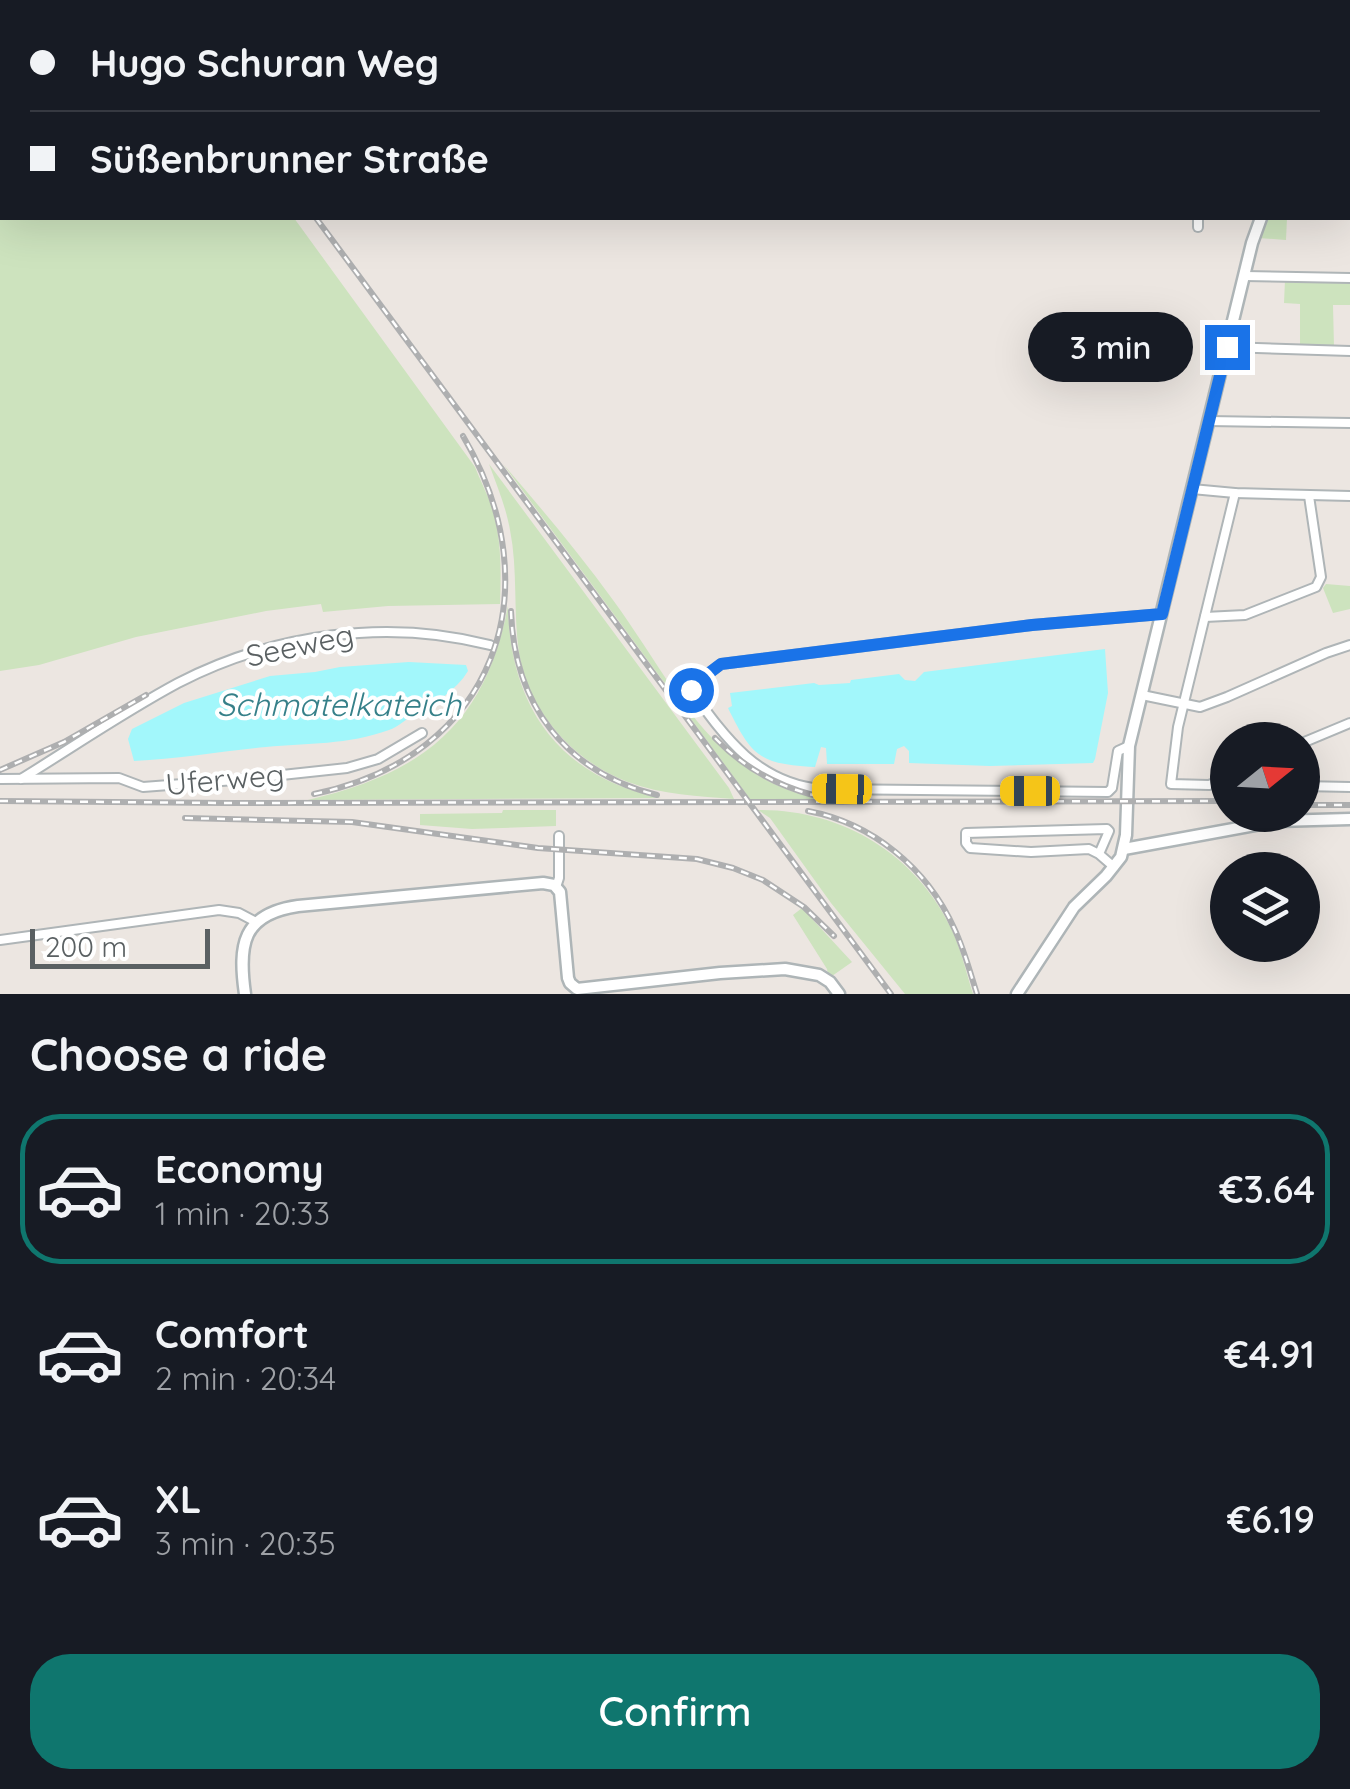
<!DOCTYPE html>
<html lang="en">
<head>
<meta charset="utf-8">
<style>
  body { margin:0; font-family:Quicksand,sans-serif; background:#20242c; color:#f1f3f6; height:100vh; display:flex; flex-direction:column; font-size:38px; white-space:nowrap }
  * { box-sizing:border-box; margin:0 }
  p { font-size:32px; color:#9ea1a6 }
  .icon { flex:none; width:55px; height:55px; fill:none; stroke:currentColor; stroke-width:2; stroke-linecap:round; stroke-linejoin:round }
  .map { position:relative; height:994px; overflow:hidden }
  .side { display:flex; flex-direction:column; background:#171b24; flex:1 }
  .side>* { flex:none }
  .banner { position:absolute; left:0px; top:0px; width:1350px; height:220px; box-shadow:0 10px 40px #0002; display:grid; align-content:center; height:220px; padding:0 30px; background:#171b24 }
  .needle { width:65px; rotate:72deg }
  .controls { position:absolute; left:1210px; top:722px; display:grid; gap:20px }
  .controls a { display:grid; place-items:center; width:110px; height:110px; border-radius:50%; background:#171b24; box-shadow:0 10px 40px #0002; font-size:50px }
  .scale { position:absolute; left:30px; bottom:25px; width:180px; box-sizing:border-box; padding-left:10px; border:5px solid #5a6062; border-top:0; font-size:28px; line-height:35px; white-space:nowrap; color:#5a6062; -webkit-text-stroke:8px #fff; paint-order:stroke }
  .end { position:absolute; width:45px; height:45px; margin:-22px; border:12px solid #1a73e8; background:#fff; box-shadow:0 0 0 5px #fff }
  .from { border-radius:50% }
  .bubble { position:absolute; height:70px; border-radius:35px; background:#171b24; box-shadow:0 10px 40px #0002; font-size:32px; font-weight:600; line-height:70px; text-align:center }
  .car { position:absolute; width:30px; height:60px; margin:-30px -15px; border-radius:12px; box-shadow:0 0 8px 2px #0007; background:linear-gradient(#f5c518 24%,#345 0 40%,#f5c518 0 76%,#345 0 86%,#f5c518 0) }
  .banner b { display:flex; align-items:center; gap:35px; height:95px; font-size:38px }
  .banner b+b { border-top:2px solid #363941 }
  .banner i { width:25px; height:25px; background:#f1f3f6 }
  ul { padding:0; list-style:none }
  li { display:flex; align-items:center; gap:30px; height:150px; margin:0 20px 15px; padding:0 10px; border:5px solid transparent; border-radius:40px }
  li div { flex:1 }
  li b { display:block; font-size:38px }
  li em { font-style:normal; font-weight:600 }
  li.selected { border-color:#0f766e }
  li>.icon { width:90px; height:90px; stroke-width:1.5 }
  h2 { padding:0 30px; font-size:45px; line-height:120px }
  .cta { display:flex; gap:20px; margin-top:auto; padding:20px 30px }
  .cta a { flex:1; height:115px; border-radius:40px; background:#0f766e; color:#fff; font-size:40px; font-weight:600; line-height:115px; text-align:center }
  .map>svg:first-child { display:block }
</style>
</head>
<body>
<div class="map">
<svg width="1350" height="994" viewBox="0 0 1350 994">
  <rect width="100%" height="100%" fill="#ece6e1"/>
  <g fill="#cde3be">
    <path d="M2 193V218H294L475 467C480 480 487 493 491 505 502 538 501 571 500 604L388 606 323 612 321 604 266 611 136 637 39 665 0 671V200Z"/>
    <path d="M1265 218H1287L1286 240 1258 238Z"/>
    <path d="M1285 280 1350 281V305H1333L1334 347 1300 348V304L1284 303Z"/>
    <path d="M489 464 729 788 734 799C699 796 662 795 628 782 574 762 528 711 519 653 513 612 518 570 510 530 506 507 497 486 489 464Z"/>
    <path d="M503 464C541 508 579 553 613 600 674 683 712 780 823 799H750Z"/>
    <path d="M1326 584 1350 586V609L1333 613 1323 588Z"/>
    <path d="M508 606C510 707 559 777 661 798L308 800C423 773 485 725 508 606Z"/>
    <path d="M503 810H556V826L472 829 420 825V814L502 813Z"/>
    <path d="M758 810C840 809 915 853 951 928 961 949 966 972 973 994H905L831 903 770 818Z"/>
    <path d="M802 908 852 962 832 976 828 975 827 969 793 915Z"/>
  </g>
  <g fill="#a2f7fb">
    <path d="M359 0H760L758 2H360Z"/>
    <rect x="875" y="0" width="218" height="2"/>
    <path d="M1105 649 1108 693 1095 759 1093 763 990 766 909 763V751L904 746 897 749 894 764H827L826 748 821 747 815 767C760 764 752 757 728 708L732 706 730 693 814 683 819 685 850 683 851 680 899 674 905 680 915 681 924 672Z"/>
    <path d="M409 662 466 665 468 671C456 691 435 703 415 714 406 719 398 727 389 730 348 745 307 743 266 747 222 751 178 759 134 761L128 739 132 729 184 703 270 676 315 672 340 667Z"/>
  </g>
  <g fill="none" stroke-linecap="round" stroke-linejoin="round">
    <defs>
      <g id="street">
        <path d="M1348 140H1350"/>
        <path d="M1348 207H1350"/>
        <path d="M1198 218V227"/>
        <path d="M1245 276 1350 278"/>
        <path d="M1227 347 1350 351"/>
        <path d="M1208 421 1350 423"/>
        <path d="M1192 489 1235 493 1350 496"/>
        <path d="M1205 617 1245 615 1316 587 1321 577 1309 496"/>
        <path d="M1142 695 1200 707 1227 697 1326 653 1350 645"/>
        <path d="M1302 743 1350 723"/>
        <path d="M1129 746 1118 751 1112 788 1108 792 821 789C758 783 726 739 691 690L692 686 721 664 1032 625 1162 614"/>
        <path d="M1228 778 1209 785 1171 784 1178 727 1235 493"/>
        <path d="M0 779 119 778 143 787 235 780 347 768 378 759 422 733"/>
        <path d="M21 779C73 747 124 712 178 683 273 634 386 618 490 645"/>
        <path d="M1302 786 1350 787"/>
        <path d="M1099 854 1109 831 1107 829 966 833V843L970 848 1031 852 1089 849 1099 854 1114 867"/>
        <path d="M556 887 559 878V836"/>
        <path d="M0 940 219 910 239 913 256 922"/>
      </g>
      <g id="secondary">
        <path d="M1348 125 1350 123"/>
        <path d="M1124 849 1277 821 1350 819"/>
        <path d="M245 994C238 945 242 914 298 906L543 883 554 885 560 892 568 978 570 983 577 989 720 973 785 969 819 975 830 982 839 994"/>
        <path d="M1017 994 1074 907 1106 876 1121 857 1126 835 1129 746 1252 243 1261 218"/>
      </g>
    </defs>
    <use href="#street" stroke="#afb5b7" stroke-width="12"/>
    <use href="#secondary" stroke="#aeb5b7" stroke-width="15"/>
    <use href="#street" stroke="#fff" stroke-width="8"/>
    <use href="#secondary" stroke="#fff" stroke-width="10"/>
    <defs>
      <g id="rail">
        <path d="M151 0 153 2"/>
        <path d="M316 218 891 994"/>
        <path d="M511 611C514 704 565 772 657 795"/>
        <path d="M715 738C743 767 775 785 813 795"/>
        <path d="M0 770 64 742 146 695"/>
        <path d="M314 794C495 757 554 590 463 436"/>
        <path d="M0 801 227 803 1228 801"/>
        <path d="M1302 805H1350"/>
        <path d="M808 811C872 823 927 868 954 928 964 949 970 972 977 994"/>
        <path d="M185 818 352 822 538 848 697 859 733 868 763 880 804 907 834 936"/>
      </g>
    </defs>
    <use href="#rail" stroke="#aeafb0" stroke-width="6"/>
    <use href="#rail" stroke="#fff" stroke-width="2.5" stroke-dasharray="8" stroke-linecap="butt"/>
  </g>
  <g fill="none" stroke-linecap="round" stroke-linejoin="round">
    <path stroke="#1a73e8" stroke-width="12" d="M691 690 692 686 721 664 1032 625 1162 614 1227 347"/>
  </g>
  <g text-anchor="middle" stroke-width="8" stroke-linejoin="round" paint-order="stroke">
    <g font-size="30" fill="#5a6062" stroke="#fff">
      <text transform="translate(300 646) rotate(-12)" y="10">Seeweg</text>
      <text transform="translate(225 780) rotate(-5)" y="10">Uferweg</text>
    </g>
    <g font-size="32" font-style="italic" fill="#368089" stroke="#fff">
      <text x="339" y="716">Schmatelkateich</text>
    </g>
  </g>
</svg>
<div class="controls">
<a><svg class="needle" viewBox="-14 -14 28 28"><path d="M0-13l5 13h-10z" fill="#e53935"/><path d="M0 13l5-13h-10z" fill="#9ea1a6"/></svg></a>
<a><svg class="icon" aria-label="layers" viewBox="0 0 24 24"><path d="M12 4l9 5-9 5-9-5zM3 14l9 5 9-5"/></svg></a>
</div>
<div class="scale">200 m</div>
<i class="end from" style="left:691px;top:690px"></i>
<i class="end" style="left:1227px;top:347px"></i>
<div class="bubble" style="left:1028px;top:312px;width:165px">3 min</div>
<i class="car" style="left:842px;top:789px;rotate:271deg"></i>
<i class="car" style="left:1030px;top:791px;rotate:270deg"></i>
<div class="banner">
<b><i class="from"></i>Hugo Schuran Weg</b>
<b><i></i>Süßenbrunner Straße</b>
</div>
</div>
<section class="side">
<h2>Choose a ride</h2>
<ul>
<li class="selected"><svg class="icon" aria-label="car" viewBox="0 0 24 24"><path d="M5 17H2v-5l4-1 3-4h7l3 4 3 1v5h-3M9 17h6M6 11h13"/><circle cx="7" cy="17" r="2"/><circle cx="17" cy="17" r="2"/></svg><div><b>Economy</b><p>1 min · 20:33</p></div><em>€3.64</em></li>
<li><svg class="icon" aria-label="car" viewBox="0 0 24 24"><path d="M5 17H2v-5l4-1 3-4h7l3 4 3 1v5h-3M9 17h6M6 11h13"/><circle cx="7" cy="17" r="2"/><circle cx="17" cy="17" r="2"/></svg><div><b>Comfort</b><p>2 min · 20:34</p></div><em>€4.91</em></li>
<li><svg class="icon" aria-label="car" viewBox="0 0 24 24"><path d="M5 17H2v-5l4-1 3-4h7l3 4 3 1v5h-3M9 17h6M6 11h13"/><circle cx="7" cy="17" r="2"/><circle cx="17" cy="17" r="2"/></svg><div><b>XL</b><p>3 min · 20:35</p></div><em>€6.19</em></li>
</ul>
<div class="cta"><a>Confirm</a></div>
</section>
</body>
</html>
